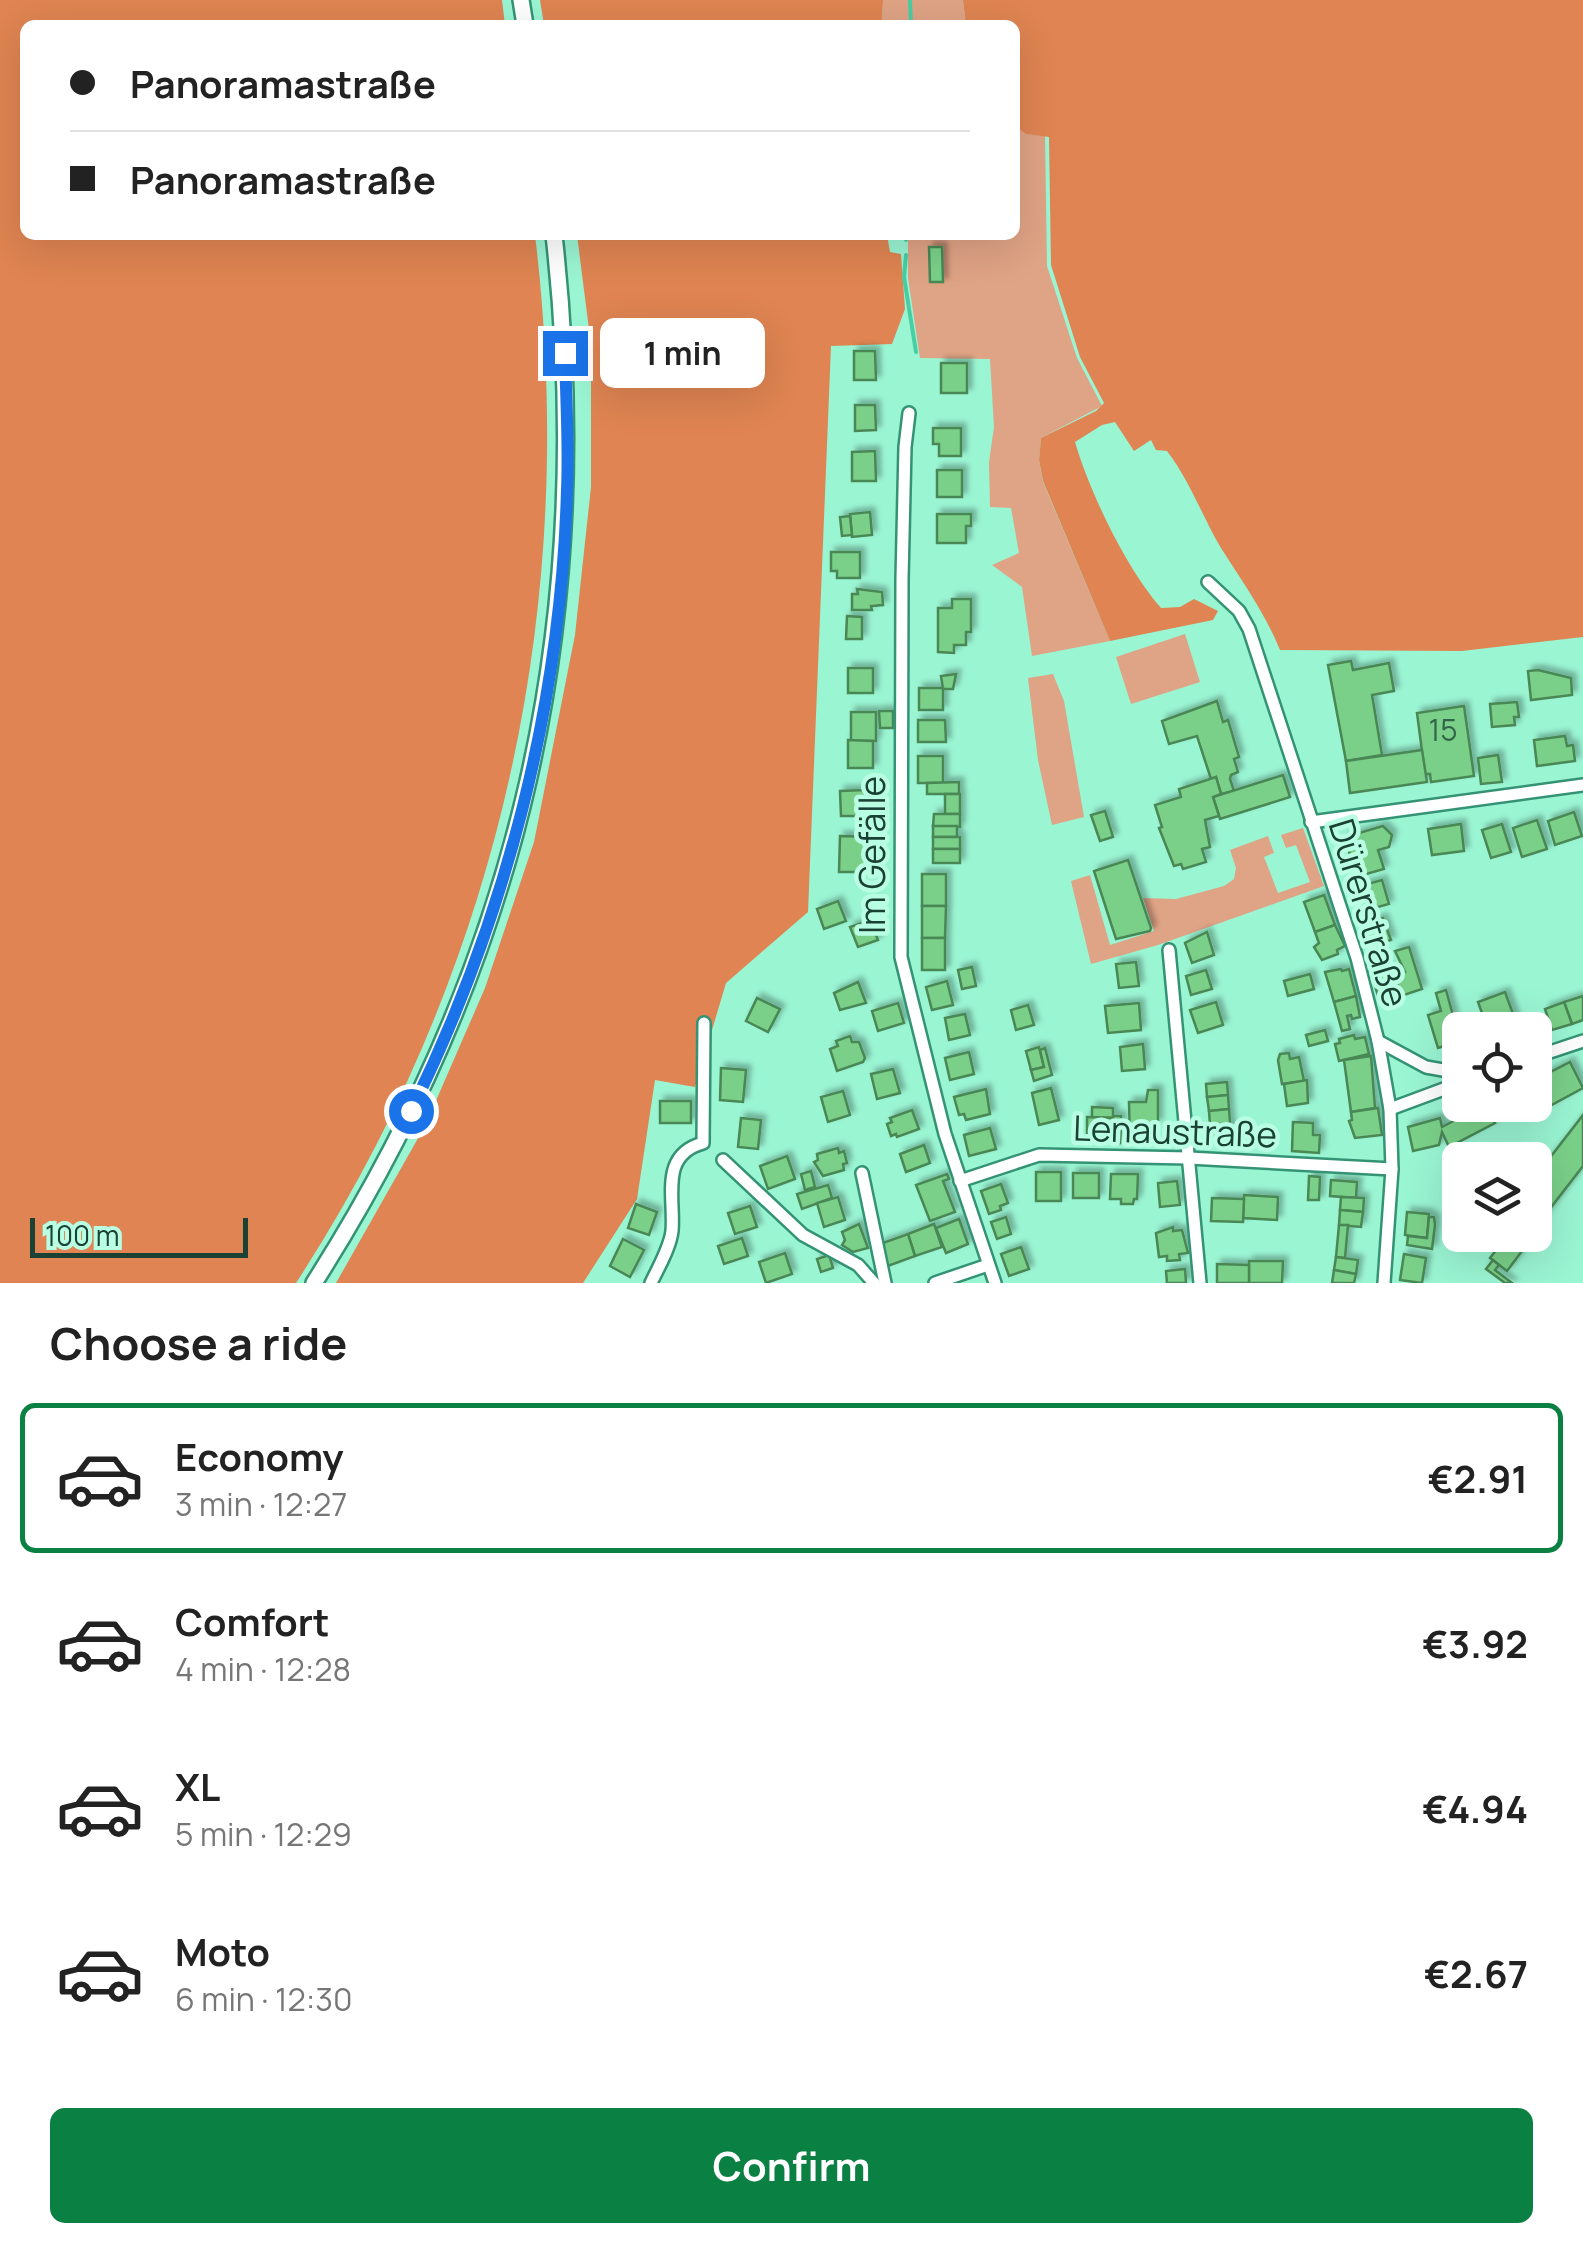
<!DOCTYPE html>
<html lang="en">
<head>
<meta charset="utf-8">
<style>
  body { margin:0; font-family:Manrope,sans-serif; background:#f2f2f2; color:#222; height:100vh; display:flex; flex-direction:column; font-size:38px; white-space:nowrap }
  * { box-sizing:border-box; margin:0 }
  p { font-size:32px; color:#767676 }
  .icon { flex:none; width:55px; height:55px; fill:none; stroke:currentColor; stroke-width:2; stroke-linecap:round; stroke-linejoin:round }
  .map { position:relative; height:1283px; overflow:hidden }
  .sheet { display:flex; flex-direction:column; background:#fff; flex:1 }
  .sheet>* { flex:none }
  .banner { position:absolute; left:20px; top:20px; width:1000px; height:220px; border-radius:15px; box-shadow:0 10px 40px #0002; display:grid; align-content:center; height:220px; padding:0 50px; background:#fff }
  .fabs { position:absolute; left:1442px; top:1012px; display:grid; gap:20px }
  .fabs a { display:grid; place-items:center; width:110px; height:110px; border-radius:15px; background:#fff; box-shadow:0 10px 40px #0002; font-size:50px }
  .scale { position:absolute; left:30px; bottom:25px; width:218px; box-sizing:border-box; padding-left:10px; border:5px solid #1a4133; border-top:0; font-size:28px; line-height:35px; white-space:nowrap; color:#1a4133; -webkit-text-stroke:8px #b8ffe3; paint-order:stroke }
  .end { position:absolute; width:45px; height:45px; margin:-22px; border:12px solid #1a73e8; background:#fff; box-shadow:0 0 0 5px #fff }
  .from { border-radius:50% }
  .bubble { position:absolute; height:70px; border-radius:15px; background:#fff; box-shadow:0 10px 40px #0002; font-size:32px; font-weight:700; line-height:70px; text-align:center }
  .banner b { display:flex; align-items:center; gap:35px; height:95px; font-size:38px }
  .banner b+b { border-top:2px solid #e0e0e0 }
  .banner i { width:25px; height:25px; background:#222 }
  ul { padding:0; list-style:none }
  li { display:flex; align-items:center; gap:30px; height:150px; margin:0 20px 15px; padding:0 30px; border:5px solid transparent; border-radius:15px }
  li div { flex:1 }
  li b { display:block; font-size:38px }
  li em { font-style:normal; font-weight:700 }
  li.on { border-color:#0b8043 }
  li>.icon { width:90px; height:90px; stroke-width:1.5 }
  h2 { padding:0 50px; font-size:45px; line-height:120px }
  .primary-button { display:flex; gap:20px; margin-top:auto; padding:20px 50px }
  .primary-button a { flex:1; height:115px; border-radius:15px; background:#0b8043; color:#fff; font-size:40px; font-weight:700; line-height:115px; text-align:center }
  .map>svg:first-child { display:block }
</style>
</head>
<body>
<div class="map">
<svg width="1583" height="1283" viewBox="0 0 1583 1283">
  <defs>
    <filter id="shadow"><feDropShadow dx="4.5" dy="-4.5" stdDeviation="2.5" flood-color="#0004"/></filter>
  </defs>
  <rect width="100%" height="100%" fill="#9af5d3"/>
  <g fill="#dfa385">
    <path d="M883 0H963L966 25H882Z"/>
    <path d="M1015 126 1027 134 1045 136 1047 266 1077 358 1102 406 1041 438 1039 460 1043 482 1110 641 1032 656 1022 587 992 565 1019 553 1011 508 990 507 989 462 994 427 990 359 920 358 908 278V235H1015Z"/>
    <path d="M1185 634 1200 682 1131 704 1116 657Z"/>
    <path d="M1053 674 1064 701 1084 817 1052 825 1038 760 1028 678Z"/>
    <path d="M1303 828 1324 886 1158 945 1091 964 1071 881 1090 875 1110 945 1154 931 1143 898 1176 899 1224 886 1234 879 1236 868 1230 850 1268 836 1274 853 1264 857 1278 893 1310 882 1296 845 1286 848 1281 835Z"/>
  </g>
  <g fill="#df8452">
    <path d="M0 0H502L505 25H25V235H535C580 605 500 970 296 1283H0Z"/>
    <path d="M540 0H883L882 25H544Z"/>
    <path d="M963 0H1583V637L1462 651 1280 650C1264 611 1243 583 1221 548 1202 516 1190 481 1167 451L1156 450 1151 440 1134 451 1115 422 1102 425 1075 442C1090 493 1126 568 1161 608L1180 607 1194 599 1218 611 1213 620 1110 641 1043 481 1039 460 1041 438 1096 411 1104 403 1080 357 1051 265 1049 137 1026 134 1015 126V25H966Z"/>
    <path d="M577 235H887L890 252 901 254 905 309 892 344 831 346 808 912 726 983 695 1087 655 1080 637 1199 583 1283H336L425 1126 485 988 534 842 575 635 591 487V345Z"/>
  </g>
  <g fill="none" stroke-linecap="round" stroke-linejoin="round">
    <g stroke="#49cda3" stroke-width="4">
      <path d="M910 0 911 25"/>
      <path d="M906 240V235"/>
      <path d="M906 255 904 277 916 352"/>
    </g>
  </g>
  <g fill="#7ad089" stroke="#4a8755" stroke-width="2.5" filter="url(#shadow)">
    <path d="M929 247H942L943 282H930Z"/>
    <path d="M854 351H875L876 380H854Z"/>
    <rect x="941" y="363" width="26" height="30"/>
    <path d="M855 405H875L876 430 855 431Z"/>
    <path d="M933 428H961V456H939V444H933Z"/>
    <path d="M875 451 876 481H852V452Z"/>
    <rect x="937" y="470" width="25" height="27"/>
    <path d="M870 512 872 535 852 537 850 514Z"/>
    <path d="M937 514H971V526H966V543H937Z"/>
    <path d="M850 516 852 535 842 536 840 517Z"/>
    <path d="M831 552H860V578H837V571H831Z"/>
    <path d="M857 589 882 592 883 605 871 606 872 610H852V594H858Z"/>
    <path d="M952 599H971V632H966V645H954V653L938 652V608H952Z"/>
    <path d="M847 616 862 617V639H846Z"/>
    <path d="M1351 661 1353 670 1389 663 1394 691 1372 695 1382 755 1346 761 1328 665Z"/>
    <rect x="848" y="668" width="25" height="25"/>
    <path d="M1538 670 1571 678 1572 695 1531 700 1528 671Z"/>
    <path d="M956 674 953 689H943L941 676Z"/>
    <rect x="919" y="688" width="24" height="22"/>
    <path d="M1217 701 1223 722 1228 720 1239 757 1234 759 1238 772 1231 775 1230 779 1234 791 1221 794 1216 777 1211 779 1197 736 1169 744 1162 721Z"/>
    <path d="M1517 702 1519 717H1514L1515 725 1492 727 1490 704Z"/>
    <path d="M1464 706 1474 776 1431 782 1430 774H1425L1417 713Z"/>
    <path d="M879 711H893V728H880Z"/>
    <rect x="851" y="712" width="25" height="29"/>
    <path d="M918 720H945L946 742H918Z"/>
    <path d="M1565 736 1567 746 1573 745 1575 761 1537 766 1534 740Z"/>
    <path d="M848 740 873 741V768H848Z"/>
    <path d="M1422 750 1427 782 1350 793 1346 761Z"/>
    <path d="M1498 755 1502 782 1481 784 1478 758Z"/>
    <rect x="918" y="756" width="25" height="27"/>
    <path d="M1283 775 1290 797 1220 819 1213 797Z"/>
    <path d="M1216 777 1221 794 1213 797 1219 816 1205 820 1210 847 1202 849 1206 862 1183 869 1181 864 1174 866 1159 828 1162 827 1155 805 1181 797 1179 789Z"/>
    <path d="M959 782V794H927V783Z"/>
    <path d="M865 790V816H841L840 791Z"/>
    <rect x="945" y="794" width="15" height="20"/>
    <path d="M1105 811 1113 837 1100 841 1091 815Z"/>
    <path d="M1574 812 1582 836 1555 845 1548 821Z"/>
    <path d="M934 814H960V827L933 826Z"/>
    <path d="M1537 820 1547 849 1522 857 1513 828Z"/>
    <path d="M1461 824 1464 851 1432 855 1428 829Z"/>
    <path d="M1502 824 1511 852 1491 858 1482 830Z"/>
    <rect x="933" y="826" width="24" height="11"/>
    <path d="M1383 826 1392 835 1389 847 1378 850 1384 869 1356 877 1345 837Z"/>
    <path d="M840 836 872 837V872H839Z"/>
    <rect x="933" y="837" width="27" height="12"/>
    <rect x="933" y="849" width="27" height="14"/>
    <path d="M1128 860 1151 928 1150 931 1116 939 1094 871Z"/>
    <rect x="922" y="874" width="24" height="32"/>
    <path d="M1382 880 1389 904 1367 910 1360 886Z"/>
    <path d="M1324 895 1335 925 1315 932 1304 902Z"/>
    <path d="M838 901 846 921 824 929 817 909Z"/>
    <path d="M922 906H946L945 938H922Z"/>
    <path d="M1383 918 1391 940 1368 947 1361 925Z"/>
    <path d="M870 920 878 940 858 947 850 927Z"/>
    <path d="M1335 925 1345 946 1337 950 1338 954 1322 960 1314 947 1319 943 1315 932Z"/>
    <path d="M1207 932 1214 955 1192 963 1185 943Z"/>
    <rect x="922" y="938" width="23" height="32"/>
    <path d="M1409 947 1422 989 1401 996 1395 975 1405 972 1395 951Z"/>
    <path d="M1136 962 1139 986 1119 988 1116 964Z"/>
    <path d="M1385 962 1389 977 1395 975 1401 996 1380 1002 1369 967Z"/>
    <path d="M972 967 976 986 962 989 958 970Z"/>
    <path d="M1341 969 1342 971 1349 969 1356 996 1334 1002 1325 972Z"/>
    <path d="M1206 970 1212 989 1191 995 1186 976Z"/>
    <path d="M1310 974 1314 989 1288 996 1284 981Z"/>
    <path d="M947 981 953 1005 932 1010 926 987Z"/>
    <path d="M858 982 866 1003 840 1010 834 993Z"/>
    <path d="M1446 990 1460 1041 1438 1048 1428 1015 1441 1011 1436 993Z"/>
    <path d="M1505 992 1516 1022 1488 1030 1478 1002Z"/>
    <path d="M1356 996 1360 1017 1352 1019 1351 1015 1347 1016 1350 1029 1342 1031 1334 1002Z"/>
    <path d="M1583 996V1020L1572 1024 1564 1002Z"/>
    <path d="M757 998 780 1009 768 1032 746 1021Z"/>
    <path d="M1216 1002 1223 1025 1198 1033 1190 1010Z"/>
    <path d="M1564 1002 1572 1024 1552 1030 1545 1009Z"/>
    <path d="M898 1003 904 1023 878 1031 872 1011Z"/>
    <path d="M1139 1003 1141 1030 1108 1033 1105 1006Z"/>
    <path d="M1028 1005 1034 1025 1016 1030 1011 1010Z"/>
    <path d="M965 1014 970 1035 949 1040 945 1018Z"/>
    <path d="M1325 1030 1328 1041 1309 1046 1306 1035Z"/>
    <path d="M1354 1035 1355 1039 1365 1037 1369 1054 1339 1061 1335 1044 1340 1043 1339 1039Z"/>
    <path d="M850 1036 852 1042H859L865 1058 863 1062 837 1071 830 1049 838 1046 836 1041Z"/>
    <path d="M1143 1044 1145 1069 1122 1071 1120 1047Z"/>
    <path d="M1039 1047 1044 1067 1031 1070 1026 1051Z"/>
    <path d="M1045 1048 1052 1075 1034 1081 1031 1070 1044 1067 1040 1050Z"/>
    <path d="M969 1052 974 1074 950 1080 945 1058Z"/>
    <path d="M1289 1053 1290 1059 1299 1057 1304 1081 1282 1084 1278 1060 1280 1054Z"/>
    <path d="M1371 1056 1375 1108 1351 1112 1344 1060Z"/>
    <path d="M1570 1062 1583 1088 1533 1115 1528 1105H1535V1080Z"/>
    <path d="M721 1068 746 1070 743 1102 720 1100Z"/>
    <path d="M893 1069 900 1093 877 1099 871 1074Z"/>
    <path d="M1307 1080 1308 1103 1287 1106 1284 1084Z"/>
    <path d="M1227 1082 1228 1095 1207 1097 1206 1084Z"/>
    <path d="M1051 1088 1059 1120 1039 1125 1032 1093Z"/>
    <path d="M986 1089 990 1114 966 1120 964 1114 959 1115 954 1097Z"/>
    <path d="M1148 1090H1158V1123H1148L1149 1142H1130L1129 1102H1146Z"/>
    <path d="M843 1091 850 1115 828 1122 821 1097Z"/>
    <path d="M1228 1095 1229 1109 1209 1111 1207 1097Z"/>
    <rect x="660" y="1101" width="31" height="22"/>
    <path d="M1484 1105 1495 1123 1449 1147 1442 1132 1439 1145 1413 1151 1408 1127 1440 1118 1442 1127Z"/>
    <path d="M1092 1107 1113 1108V1116H1121V1127H1113V1118L1092 1117Z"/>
    <path d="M1378 1108 1382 1135 1355 1138 1349 1121 1352 1120 1351 1112Z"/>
    <path d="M1229 1109 1230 1123 1210 1125 1209 1111Z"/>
    <path d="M912 1110 919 1129 897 1137 896 1134 891 1136 887 1124 892 1122 890 1118Z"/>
    <path d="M1583 1115V1166L1535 1228V1177Z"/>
    <path d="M1087 1117 1113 1118V1127H1121L1120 1143 1087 1139Z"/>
    <path d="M741 1118 761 1120 758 1149 738 1147Z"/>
    <path d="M1293 1122 1313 1123V1135H1320L1319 1153 1292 1151Z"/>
    <path d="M1230 1123 1231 1128 1242 1127 1243 1138 1211 1142 1210 1125Z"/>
    <path d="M990 1128 996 1149 969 1156 964 1135Z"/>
    <path d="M924 1145 930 1163 906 1172 900 1154Z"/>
    <path d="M838 1148 839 1153 844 1151 847 1163 843 1164 844 1170 823 1176 814 1162 818 1160 817 1154Z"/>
    <path d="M787 1156 795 1179 768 1189 760 1166Z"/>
    <path d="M811 1171 815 1187 805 1190 801 1174Z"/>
    <rect x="1036" y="1172" width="25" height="29"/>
    <rect x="1073" y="1173" width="26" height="25"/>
    <path d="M947 1174 949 1179 943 1181 955 1212 930 1221 916 1185Z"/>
    <path d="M1111 1174H1138L1137 1199H1134L1133 1204H1121V1199H1110Z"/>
    <path d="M1309 1176 1320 1177 1319 1200H1308Z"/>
    <path d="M1331 1180 1357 1182 1356 1198 1330 1196Z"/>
    <path d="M1177 1181 1180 1205 1160 1207 1158 1183Z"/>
    <path d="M1001 1184 1008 1203 1000 1206 1001 1210 989 1214 981 1191Z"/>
    <path d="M828 1185 832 1198 802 1209 797 1194Z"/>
    <path d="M1244 1195 1278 1197 1277 1220 1243 1218Z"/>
    <path d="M838 1197 845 1220 824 1227 817 1203Z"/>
    <path d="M1341 1197 1364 1198 1363 1212 1340 1210Z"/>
    <path d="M1212 1198 1244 1199 1243 1222 1211 1221Z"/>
    <path d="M636 1204 657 1212 649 1235 628 1228Z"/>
    <path d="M750 1206 757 1227 735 1234 728 1213Z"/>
    <path d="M1340 1210 1363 1212 1361 1227 1339 1225Z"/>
    <path d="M1407 1212 1429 1214 1427 1238 1405 1235Z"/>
    <path d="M1006 1217 1011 1234 997 1239 991 1222Z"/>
    <path d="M1429 1217H1434L1435 1225 1432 1249 1407 1245 1408 1236 1427 1238Z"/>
    <path d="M959 1219 968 1244 946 1253 936 1228Z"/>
    <path d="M859 1224 868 1248 853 1252 842 1245 845 1240 842 1232Z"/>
    <path d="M934 1224 942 1247 915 1256 908 1234Z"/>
    <path d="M1339 1225H1348L1345 1258 1336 1257Z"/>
    <path d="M1173 1227V1231L1182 1230 1188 1253 1179 1254 1180 1260 1167 1261V1256L1159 1257 1156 1233Z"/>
    <path d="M908 1234 915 1256 888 1266 880 1244Z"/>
    <path d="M1508 1235H1534L1507 1271 1490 1258Z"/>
    <path d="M742 1238 748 1256 724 1264 718 1246Z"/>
    <path d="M623 1239 644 1250 630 1277 610 1266Z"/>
    <path d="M1021 1247 1029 1269 1009 1276 1001 1254Z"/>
    <path d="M785 1253 792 1274 766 1283 759 1262Z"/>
    <path d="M1404 1254 1426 1258 1422 1283 1400 1280Z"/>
    <path d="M829 1255 833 1268 821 1272 817 1259Z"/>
    <path d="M1336 1257 1358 1260 1356 1274 1334 1270Z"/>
    <path d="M1493 1260 1499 1265 1495 1270 1512 1283H1505L1486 1269Z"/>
    <path d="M1249 1261H1283L1282 1283H1249Z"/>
    <path d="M1217 1264 1249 1265V1283H1217Z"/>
    <path d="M1185 1269 1186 1283H1167L1166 1271Z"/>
    <path d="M1334 1270 1356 1274 1354 1283H1332Z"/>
  </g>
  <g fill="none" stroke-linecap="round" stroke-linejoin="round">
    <defs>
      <g id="minor">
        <path d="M909 413 905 447 902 579 901 957 945 1134 995 1283"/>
        <path d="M1208 582 1239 611 1249 629 1357 958 1378 1041 1390 1109 1392 1169 1384 1283"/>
        <path d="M1311 822 1583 785"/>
        <path d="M1169 950 1200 1283"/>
        <path d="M1378 1041 1426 1067 1460 1073"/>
        <path d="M1535 1057 1583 1041"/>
        <path d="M1390 1109 1460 1083"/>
        <path d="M723 1160 803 1235 858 1265 874 1283"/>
        <path d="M862 1173 885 1283"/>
        <path d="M960 1181 1039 1155 1189 1158 1392 1169"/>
        <path d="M651 1283C658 1268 670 1248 672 1231 675 1198 659 1155 703 1143L704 1023"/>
        <path d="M935 1283 988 1265"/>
      </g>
      <g id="secondary">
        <path d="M521 0 525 25"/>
        <path d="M314 1283C522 957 597 619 554 235"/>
      </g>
    </defs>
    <use href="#minor" stroke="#359375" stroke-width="16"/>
    <use href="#secondary" stroke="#359375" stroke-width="20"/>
    <use href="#minor" stroke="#fff" stroke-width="11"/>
    <use href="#secondary" stroke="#fff" stroke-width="15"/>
  </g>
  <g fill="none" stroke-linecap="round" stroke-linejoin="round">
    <path stroke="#1a73e8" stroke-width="12" d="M411 1111C506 918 561 705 567 490 569 444 566 398 565 353"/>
  </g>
  <g text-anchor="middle" stroke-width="9" stroke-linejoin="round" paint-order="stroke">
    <g font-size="30" fill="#326548">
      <text x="1443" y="741">15</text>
    </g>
    <g font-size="35" fill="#1a4133" stroke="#b8ffe3">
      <text transform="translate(873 855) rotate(-90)" y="12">Im Gefälle</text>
      <text transform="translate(1368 913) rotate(73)" y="12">Dürerstraße</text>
      <text transform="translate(1175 1132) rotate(2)" y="12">Lenaustraße</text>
    </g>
  </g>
</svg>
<div class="fabs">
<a><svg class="icon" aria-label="locate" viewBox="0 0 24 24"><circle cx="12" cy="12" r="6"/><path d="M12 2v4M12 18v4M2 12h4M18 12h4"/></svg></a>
<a><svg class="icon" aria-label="layers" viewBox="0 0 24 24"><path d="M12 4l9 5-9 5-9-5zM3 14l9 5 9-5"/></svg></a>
</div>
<div class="scale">100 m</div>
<i class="end from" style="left:411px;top:1111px"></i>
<i class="end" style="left:565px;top:353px"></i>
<div class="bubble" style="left:600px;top:318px;width:165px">1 min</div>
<div class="banner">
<b><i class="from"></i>Panoramastraße</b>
<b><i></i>Panoramastraße</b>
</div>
</div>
<section class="sheet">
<h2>Choose a ride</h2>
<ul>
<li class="on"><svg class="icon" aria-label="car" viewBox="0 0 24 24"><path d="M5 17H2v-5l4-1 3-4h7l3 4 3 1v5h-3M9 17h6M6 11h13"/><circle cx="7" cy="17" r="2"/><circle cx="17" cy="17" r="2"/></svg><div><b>Economy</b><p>3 min · 12:27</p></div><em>€2.91</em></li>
<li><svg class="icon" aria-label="car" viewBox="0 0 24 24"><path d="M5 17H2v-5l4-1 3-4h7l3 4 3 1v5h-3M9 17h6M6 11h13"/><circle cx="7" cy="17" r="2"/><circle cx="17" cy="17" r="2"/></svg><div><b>Comfort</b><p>4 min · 12:28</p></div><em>€3.92</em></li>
<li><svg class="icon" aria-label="car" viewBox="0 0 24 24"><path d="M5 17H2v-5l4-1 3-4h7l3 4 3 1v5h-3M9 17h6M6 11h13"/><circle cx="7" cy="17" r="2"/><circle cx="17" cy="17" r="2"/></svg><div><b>XL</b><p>5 min · 12:29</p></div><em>€4.94</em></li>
<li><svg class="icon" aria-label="car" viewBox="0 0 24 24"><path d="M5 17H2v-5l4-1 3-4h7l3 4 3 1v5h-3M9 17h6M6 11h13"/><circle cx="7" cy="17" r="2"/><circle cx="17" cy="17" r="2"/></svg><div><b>Moto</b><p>6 min · 12:30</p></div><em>€2.67</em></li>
</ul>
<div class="primary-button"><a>Confirm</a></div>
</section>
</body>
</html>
